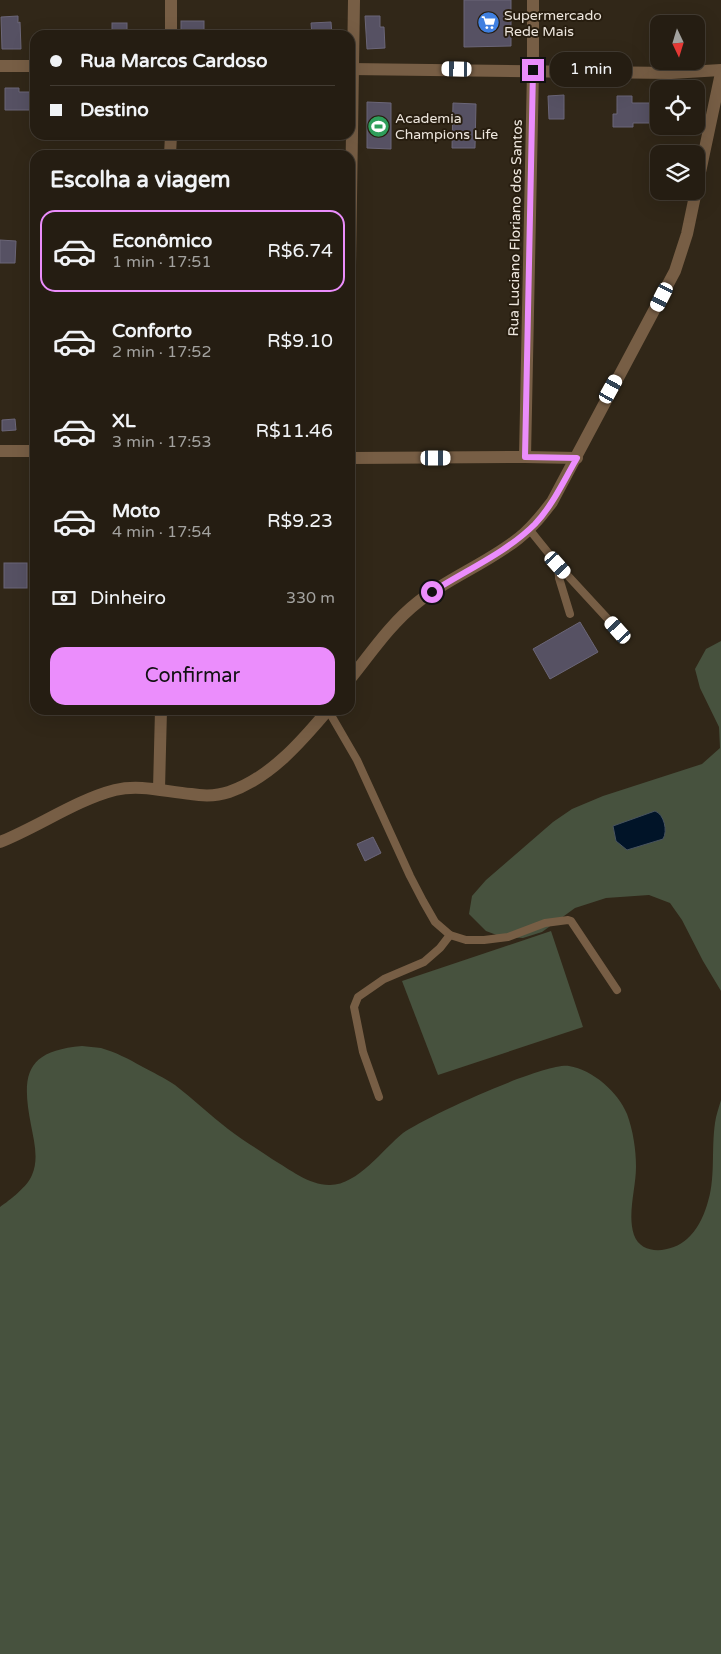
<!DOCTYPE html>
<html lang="pt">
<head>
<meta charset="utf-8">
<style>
  body { margin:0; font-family:"Varela Round",sans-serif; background:#2d261b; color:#f1f3f6; height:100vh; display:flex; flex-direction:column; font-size:19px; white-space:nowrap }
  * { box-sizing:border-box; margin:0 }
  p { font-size:16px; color:#a3a29f }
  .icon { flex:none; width:28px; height:28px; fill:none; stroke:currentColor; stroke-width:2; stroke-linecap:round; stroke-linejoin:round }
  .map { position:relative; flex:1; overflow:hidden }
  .sheet { position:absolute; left:30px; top:150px; width:325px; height:565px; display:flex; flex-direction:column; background:#251d12; border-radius:15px; box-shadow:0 5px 20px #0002,0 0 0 1px #423b32 }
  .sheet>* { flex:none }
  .banner { position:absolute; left:30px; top:30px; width:325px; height:110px; border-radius:15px; box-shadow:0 5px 20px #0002,0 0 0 1px #423b32; display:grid; align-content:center; height:110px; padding:0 20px; background:#251d12 }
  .needle { width:32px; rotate:176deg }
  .buttons { position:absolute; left:650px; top:15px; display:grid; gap:10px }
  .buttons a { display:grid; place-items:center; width:55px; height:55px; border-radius:10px; background:#251d12; box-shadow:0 5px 20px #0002,0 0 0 1px #423b32; font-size:25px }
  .end { position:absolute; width:22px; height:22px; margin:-11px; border:6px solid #eb8dfc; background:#111; box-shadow:0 0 0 2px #111 }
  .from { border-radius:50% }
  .bubble { position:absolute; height:35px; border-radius:15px; background:#251d12; box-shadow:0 5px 20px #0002,0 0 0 1px #423b32; font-size:16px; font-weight:600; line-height:35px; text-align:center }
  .car { position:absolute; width:15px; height:30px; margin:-15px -8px; border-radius:6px; box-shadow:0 0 4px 1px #0007; background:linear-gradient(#fff 24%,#345 0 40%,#fff 0 76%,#345 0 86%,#fff 0) }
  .banner b { display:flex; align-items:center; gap:18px; height:48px; font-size:19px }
  .banner b+b { border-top:1px solid #423b32 }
  .banner i { width:12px; height:12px; background:#f1f3f6 }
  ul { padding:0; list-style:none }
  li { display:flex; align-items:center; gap:15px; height:82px; margin:0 10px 8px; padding:0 10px; border:2px solid transparent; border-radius:15px }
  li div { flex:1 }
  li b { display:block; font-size:19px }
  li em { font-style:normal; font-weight:600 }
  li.current { border-color:#eb8dfc }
  li>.icon { width:45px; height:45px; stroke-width:1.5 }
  h2 { padding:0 20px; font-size:22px; line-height:60px }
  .pay { display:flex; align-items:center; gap:12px; height:55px; padding:0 20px; font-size:19px }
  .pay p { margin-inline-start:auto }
  .action { display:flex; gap:10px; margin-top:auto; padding:10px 20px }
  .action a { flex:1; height:58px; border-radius:15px; background:#eb8dfc; color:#111; font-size:20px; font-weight:600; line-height:58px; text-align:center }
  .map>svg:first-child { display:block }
</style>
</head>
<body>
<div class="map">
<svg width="721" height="1654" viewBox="0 0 721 1654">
  <rect width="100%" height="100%" fill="#312718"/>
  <g fill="#47523e">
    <path d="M721 641V991L703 961 682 920 670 903 649 895 606 898 575 908 542 932 523 938 502 937 486 931 469 914 472 896 486 880 553 822 572 809 603 796 702 764 720 748 719 727 700 688 695 669 706 649Z"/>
    <path d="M551 931 583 1027 438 1075 402 981Z"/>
    <path d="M82 1046C88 1047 95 1047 101 1048 115 1052 129 1059 141 1066 152 1072 165 1078 175 1085 193 1099 210 1115 228 1129 242 1140 258 1149 272 1159 289 1169 309 1185 329 1185 357 1186 383 1149 403 1133 425 1117 545 1062 569 1066 593 1070 618 1092 627 1114 633 1130 636 1150 636 1167 636 1188 627 1214 634 1235 642 1257 673 1252 687 1239 697 1230 703 1218 707 1205 716 1179 711 1151 715 1123 716 1115 719 1107 721 1100V1654H0V1207C10 1200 28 1186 32 1175 39 1159 34 1141 31 1125 21 1074 26 1051 82 1046Z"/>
  </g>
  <path fill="#011428" stroke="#48535f" d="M655 811C664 814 668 831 663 839L627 850 616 841 613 826Z"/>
  <g fill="#565163" stroke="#6b6678">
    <path d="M464 0H511V46L464 47Z"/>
    <path d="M18 16V23L20 22 21 49H2L1 17Z"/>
    <path d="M365 16H380V27H384L385 48 367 49Z"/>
    <rect x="181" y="21" width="23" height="14"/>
    <path d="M331 22 332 35H312L311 23Z"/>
    <rect x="112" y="23" width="15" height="12"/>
    <path d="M5 88H19V92H35V110H5Z"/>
    <path d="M564 95V119H549L548 96Z"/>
    <path d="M617 96H632V103H652V123H633V127H613V114H617Z"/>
    <path d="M367 102 391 103V149L367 148Z"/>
    <path d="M453 103 476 104 475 148H452Z"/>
    <path d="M0 240 16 241 15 263H0Z"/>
    <path d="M15 419 16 430 2 431V420Z"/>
    <rect x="4" y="563" width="23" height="25"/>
    <path d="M580 622 598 652 550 679 533 649Z"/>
    <path d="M373 837 381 853 365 861 357 844Z"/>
  </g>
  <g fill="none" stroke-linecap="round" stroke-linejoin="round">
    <g stroke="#775e45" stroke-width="8">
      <path d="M529 529 558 565 618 630"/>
      <path d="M558 565 559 578 570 614"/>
      <path d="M328 710 357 760 410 876 423 901 435 922 450 935 466 940H484L508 937 545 923 568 920 571 921 617 990"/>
      <path d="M379 1097 363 1052 354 1007 358 997 384 979 424 962 440 948 450 935"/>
    </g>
    <g stroke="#775e45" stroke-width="12">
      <path d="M171 0V35"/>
      <path d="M170 155 171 135"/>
      <path d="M350 266 354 0"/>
      <path d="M0 451H35"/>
      <path d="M525 457 533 70V0"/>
      <path d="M350 458 525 457 577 458"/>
      <path d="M159 789 161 710"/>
    </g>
    <g stroke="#775e45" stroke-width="12">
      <path d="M0 66H35"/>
      <path d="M350 69 671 73 721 70"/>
      <path d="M696 191 721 73"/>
      <path d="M350 679C371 653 391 623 418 602 450 577 488 563 519 538 532 528 542 515 552 502L675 271 687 234 696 191"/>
      <path d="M0 842C38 827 76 800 115 790 141 784 166 792 191 794 203 796 217 796 229 792 270 778 301 742 328 710"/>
    </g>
  </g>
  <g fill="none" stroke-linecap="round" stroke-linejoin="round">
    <path stroke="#eb8dfc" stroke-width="6" d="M432 592C466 570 506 553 535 524 553 505 564 480 577 458L525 457 533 70"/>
  </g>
  <defs>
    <symbol id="supermarket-disc" viewBox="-11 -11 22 22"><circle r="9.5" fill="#3f7fe0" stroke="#271d0f"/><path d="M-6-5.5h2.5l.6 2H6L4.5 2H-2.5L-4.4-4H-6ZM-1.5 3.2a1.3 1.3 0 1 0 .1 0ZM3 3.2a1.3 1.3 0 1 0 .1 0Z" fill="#fff"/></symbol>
    <symbol id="stadium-disc" viewBox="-11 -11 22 22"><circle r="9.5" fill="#2e9e5b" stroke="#271d0f"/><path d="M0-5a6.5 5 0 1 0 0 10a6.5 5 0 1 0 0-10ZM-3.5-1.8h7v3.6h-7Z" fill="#fff"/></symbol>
  </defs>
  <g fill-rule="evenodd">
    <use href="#supermarket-disc" x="476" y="10" width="25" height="25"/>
    <use href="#stadium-disc" x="366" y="114" width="25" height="25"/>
  </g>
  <g text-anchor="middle" stroke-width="4" stroke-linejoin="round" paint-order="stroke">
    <g font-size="14" fill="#eee7de" stroke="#271d0f" text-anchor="start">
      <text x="504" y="20">Supermercado<tspan x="504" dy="16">Rede Mais</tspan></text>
      <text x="395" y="123">Academia<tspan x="395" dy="16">Champions Life</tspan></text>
    </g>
    <g font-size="14" fill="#eee7de" stroke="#271d0f">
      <text transform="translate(515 228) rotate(-89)" y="5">Rua Luciano Floriano dos Santos</text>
    </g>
  </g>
</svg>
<div class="buttons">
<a><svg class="needle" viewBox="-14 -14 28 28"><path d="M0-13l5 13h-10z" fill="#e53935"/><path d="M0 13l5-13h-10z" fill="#a3a29f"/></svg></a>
<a><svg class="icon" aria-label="locate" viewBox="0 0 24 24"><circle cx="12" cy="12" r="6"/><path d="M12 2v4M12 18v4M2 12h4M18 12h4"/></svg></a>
<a><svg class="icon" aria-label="layers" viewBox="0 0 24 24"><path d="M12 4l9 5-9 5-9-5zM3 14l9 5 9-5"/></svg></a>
</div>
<i class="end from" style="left:432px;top:592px"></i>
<i class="end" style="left:533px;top:70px"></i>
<div class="bubble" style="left:550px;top:52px;width:82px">1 min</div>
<i class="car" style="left:457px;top:69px;rotate:271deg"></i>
<i class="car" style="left:662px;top:297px;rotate:207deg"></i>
<i class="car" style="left:611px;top:389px;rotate:29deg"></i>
<i class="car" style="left:436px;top:458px;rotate:90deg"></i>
<i class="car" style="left:558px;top:565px;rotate:138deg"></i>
<i class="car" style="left:618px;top:630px;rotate:318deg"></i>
<div class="banner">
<b><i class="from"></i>Rua Marcos Cardoso</b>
<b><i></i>Destino</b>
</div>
<section class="sheet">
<h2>Escolha a viagem</h2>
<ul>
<li class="current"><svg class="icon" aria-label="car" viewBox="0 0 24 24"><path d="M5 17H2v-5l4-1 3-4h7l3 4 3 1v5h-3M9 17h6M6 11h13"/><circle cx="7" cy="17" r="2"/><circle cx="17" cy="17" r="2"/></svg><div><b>Econômico</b><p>1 min · 17:51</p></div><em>R$6.74</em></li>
<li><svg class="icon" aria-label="car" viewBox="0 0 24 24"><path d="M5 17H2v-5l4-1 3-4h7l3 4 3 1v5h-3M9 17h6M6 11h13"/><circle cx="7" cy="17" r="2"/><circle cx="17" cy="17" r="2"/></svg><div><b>Conforto</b><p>2 min · 17:52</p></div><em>R$9.10</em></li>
<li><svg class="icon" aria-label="car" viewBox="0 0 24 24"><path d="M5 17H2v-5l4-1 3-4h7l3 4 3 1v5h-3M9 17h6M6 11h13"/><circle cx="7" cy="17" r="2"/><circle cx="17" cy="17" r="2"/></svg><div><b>XL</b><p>3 min · 17:53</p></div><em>R$11.46</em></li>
<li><svg class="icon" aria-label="car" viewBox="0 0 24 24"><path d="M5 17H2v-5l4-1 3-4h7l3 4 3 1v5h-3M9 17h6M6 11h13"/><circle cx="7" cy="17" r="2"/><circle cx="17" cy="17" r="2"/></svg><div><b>Moto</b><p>4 min · 17:54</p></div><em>R$9.23</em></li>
</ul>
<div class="pay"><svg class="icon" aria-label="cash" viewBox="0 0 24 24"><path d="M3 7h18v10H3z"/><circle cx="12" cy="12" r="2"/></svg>Dinheiro<p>330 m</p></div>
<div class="action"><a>Confirmar</a></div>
</section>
</div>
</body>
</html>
